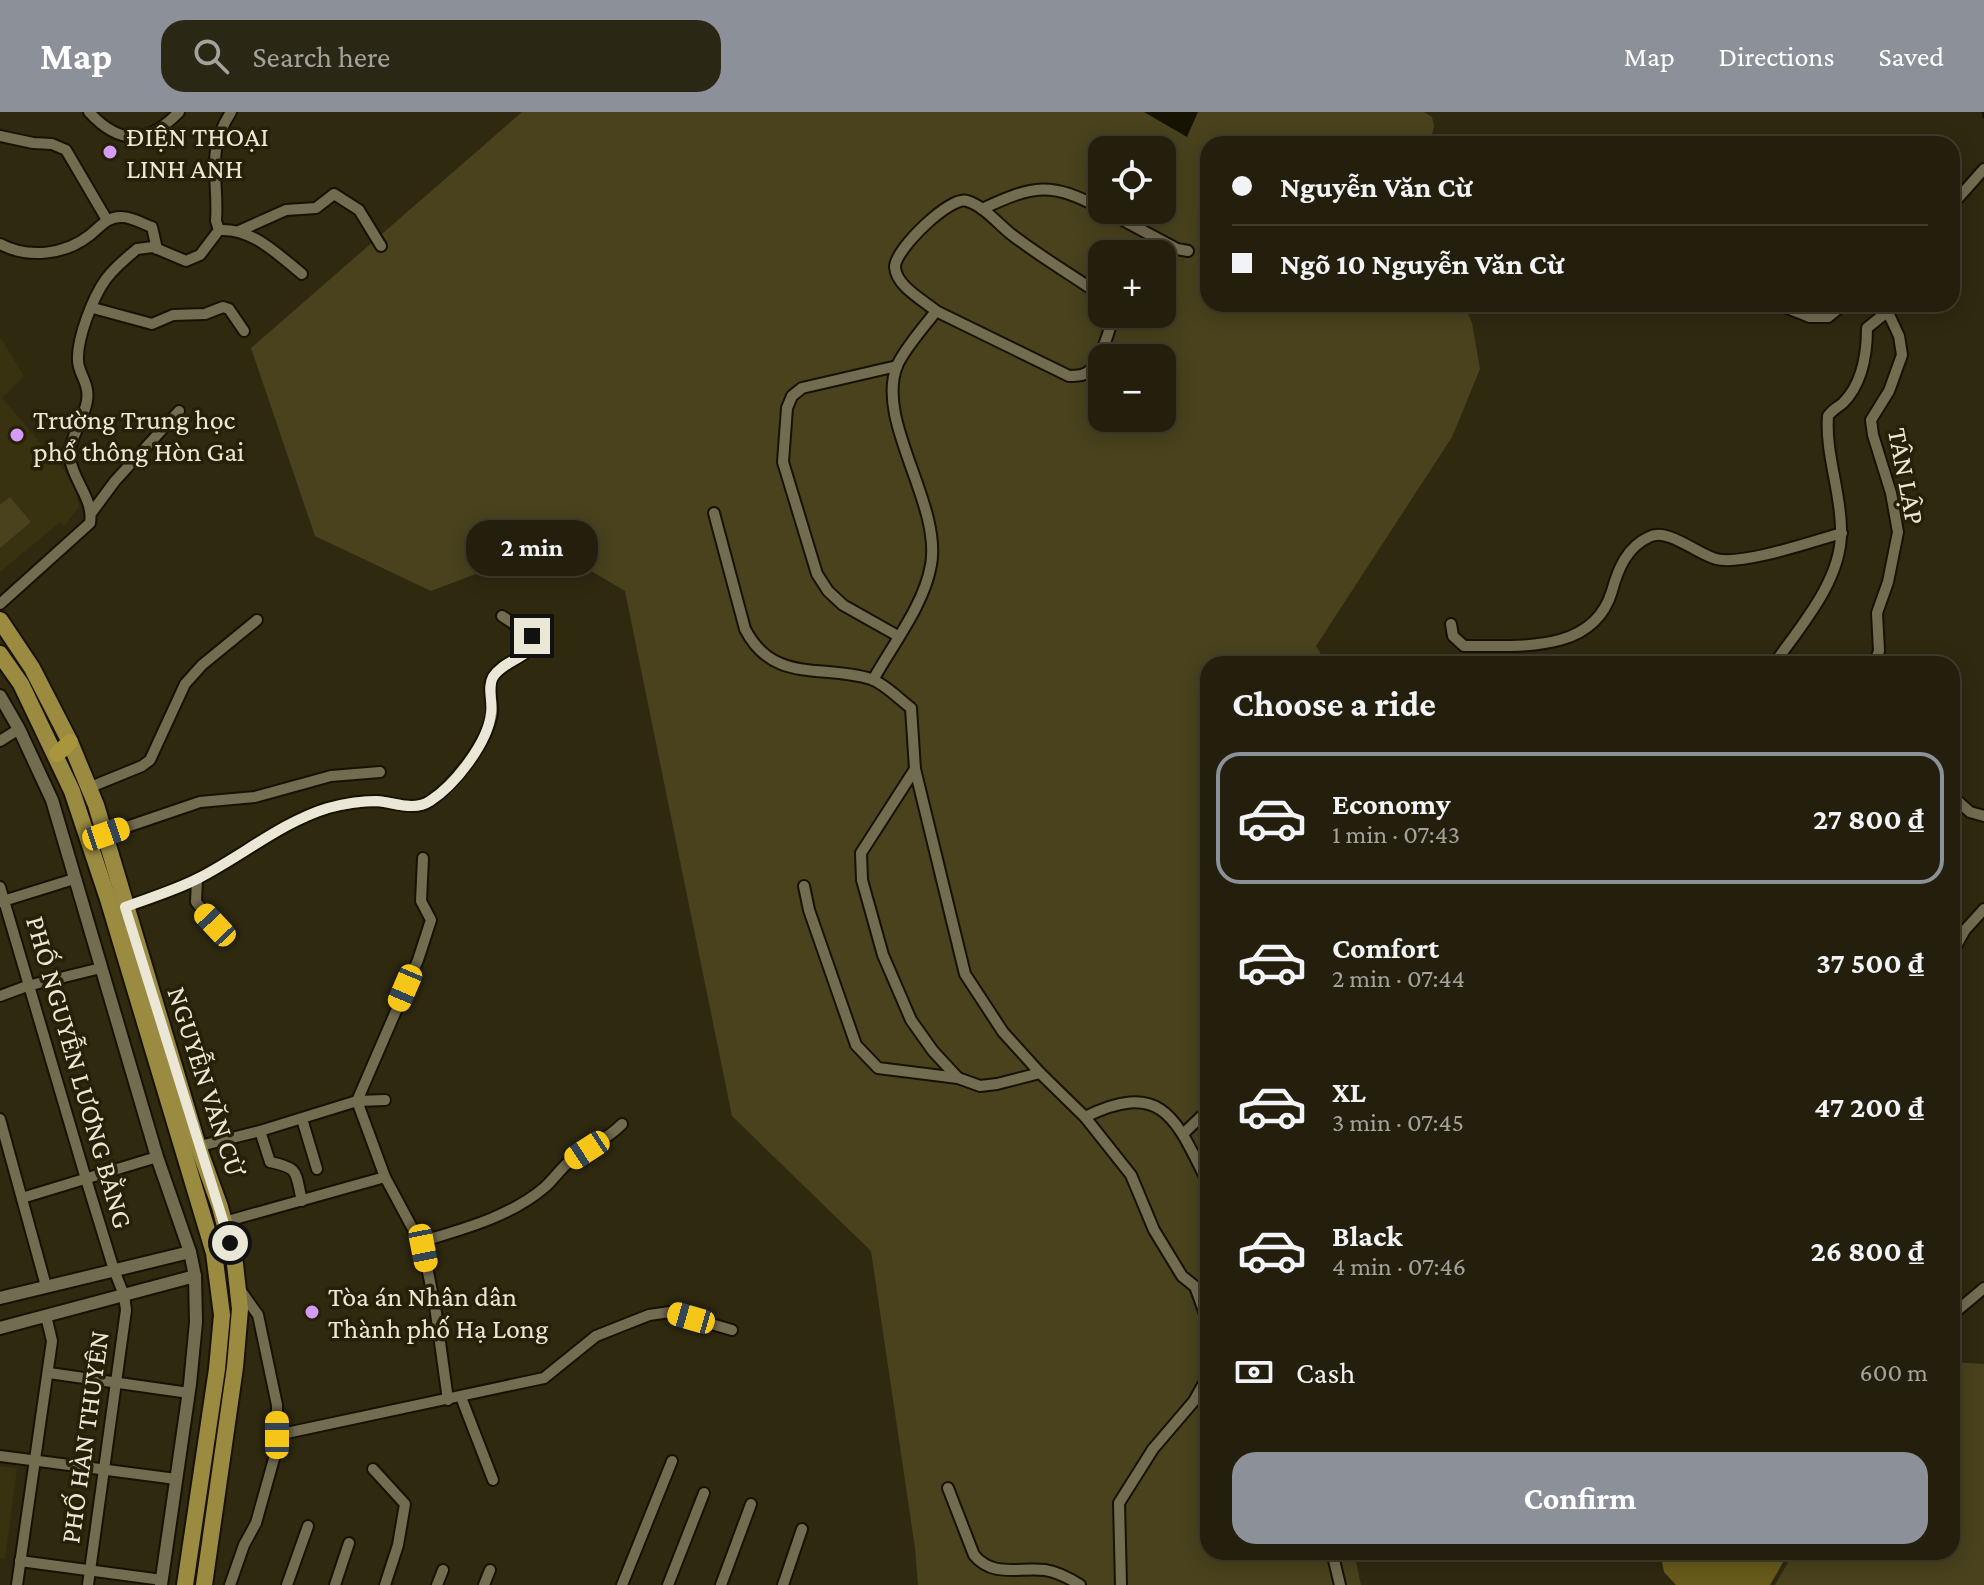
<!DOCTYPE html>
<html lang="en">
<head>
<meta charset="utf-8">
<style>
  body { margin:0; font-family:"Crimson Pro",serif; background:#2b2715; color:#f1f3f6; height:100vh; display:flex; flex-direction:column; font-size:30px; white-space:nowrap }
  * { box-sizing:border-box; margin:0 }
  p { font-size:26px; color:#a3a29d }
  .icon { flex:none; width:44px; height:44px; fill:none; stroke:currentColor; stroke-width:2; stroke-linecap:round; stroke-linejoin:round }
  .map { position:relative; flex:1; overflow:hidden }
  .drawer { position:absolute; left:1200px; top:544px; width:760px; height:904px; display:flex; flex-direction:column; background:#231f0c; border-radius:24px; box-shadow:0 4px 20px #0003,0 0 0 2px #403d2d }
  .drawer>* { flex:none }
  .hud { position:absolute; left:1200px; top:24px; width:760px; height:176px; border-radius:24px; box-shadow:0 4px 20px #0003,0 0 0 2px #403d2d; display:grid; align-content:center; height:176px; padding:0 32px; background:#231f0c }
  .tools { position:absolute; left:1088px; top:24px; display:grid; gap:16px }
  .tools a { display:grid; place-items:center; width:88px; height:88px; border-radius:16px; background:#231f0c; box-shadow:0 4px 20px #0003,0 0 0 2px #403d2d; font-size:40px }
  .end { position:absolute; width:36px; height:36px; margin:-18px; border:10px solid #eae7d7; background:#111; box-shadow:0 0 0 4px #111 }
  .from { border-radius:50% }
  .bubble { position:absolute; height:56px; border-radius:24px; background:#231f0c; box-shadow:0 4px 20px #0003,0 0 0 2px #403d2d; font-size:26px; font-weight:700; line-height:56px; text-align:center }
  .car { position:absolute; width:24px; height:48px; margin:-24px -12px; border-radius:10px; box-shadow:0 0 6px 2px #0007; background:linear-gradient(#f5c518 24%,#345 0 40%,#f5c518 0 76%,#345 0 86%,#f5c518 0) }
  .hud b { display:flex; align-items:center; gap:28px; height:76px; font-size:30px }
  .hud b+b { border-top:2px solid #403d2d }
  .hud i { width:20px; height:20px; background:#f1f3f6 }
  ul { padding:0; list-style:none }
  li { display:flex; align-items:center; gap:24px; height:132px; margin:0 16px 12px; padding:0 16px; border:4px solid transparent; border-radius:24px }
  li div { flex:1 }
  li b { display:block; font-size:30px }
  li em { font-style:normal; font-weight:700 }
  li.current { border-color:#8c9099 }
  li>.icon { width:72px; height:72px; stroke-width:1.5 }
  h2 { padding:0 32px; font-size:36px; line-height:96px }
  .pay { display:flex; align-items:center; gap:20px; height:88px; padding:0 32px; font-size:30px }
  .pay p { margin-inline-start:auto }
  .primary-button { display:flex; gap:16px; margin-top:auto; padding:16px 32px }
  .primary-button a { flex:1; height:92px; border-radius:24px; background:#8c9099; color:#fff; font-size:32px; font-weight:700; line-height:92px; text-align:center }
  header { display:flex; align-items:center; gap:48px; box-sizing:border-box; height:112px; padding:0 40px; background:#8c9099; color:#fff }
  header strong { font-size:38px }
  nav { display:flex; gap:44px; margin-inline-start:auto; font-size:28px }
  .search { width:560px; height:72px; background:#2b2715; display:flex; align-items:center; gap:20px; box-sizing:border-box; padding:0 28px; border-radius:24px; color:#a3a29d; font-size:30px }
  .map>svg:first-child { display:block }
</style>
</head>
<body>
<header>
<strong>Map</strong>
<div class="search"><svg class="icon" aria-label="search" viewBox="0 0 24 24"><circle cx="10" cy="10" r="6"/><path d="M15 15l6 6"/></svg>Search here</div>
<nav><a>Map</a><a>Directions</a><a>Saved</a></nav>
</header>
<div class="map">
<svg width="1984" height="1473" viewBox="0 0 1984 1473">
  <rect width="100%" height="100%" fill="#2f2910"/>
  <g fill="#393210">
    <path d="M0 225 24 264 2 286 65 360 76 379 79 395 64 414 60 410 0 460Z"/>
    <path d="M0 1354 17 1356 5 1447 0 1446Z"/>
  </g>
  <g fill="#49421d" fill-rule="evenodd">
    <path d="M522 0H1424L1432 5 1434 14 1430 32H1208V192H1464L1472 211 1480 257 1452 325 1316 534 1327 552H1208V1440H1354L1361 1473H918L915 1436 871 1139 732 1004 625 479 549 434 431 479 315 424 251 236ZM1102 38H1162V98H1102ZM1102 142H1162V202H1102ZM1102 246H1162V306H1102Z"/>
    <path d="M10 385 31 410 0 436V393Z"/>
    <path d="M1952 1250 1984 1252V1473H1775L1794 1440H1952Z"/>
  </g>
  <path fill="#675a1b" d="M1660 1440H1789L1770 1473H1676L1664 1460Z"/>
  <path fill="#171302" d="M1144 0H1198L1187 25Z"/>
  <g fill="none" stroke-linecap="round" stroke-linejoin="round">
    <path stroke="#171302" stroke-width="3" d="M1983 0 1984 5"/>
    <defs>
      <g id="minor">
        <path d="M89 0C120 34 148 32 179 0"/>
        <path d="M0 24 33 31 52 32 66 38 107 108"/>
        <path d="M1952 93 1984 57"/>
        <path d="M982 97C1034 73 1050 69 1102 97"/>
        <path d="M1104 98 1177 137 1188 139"/>
        <path d="M219 118C253 116 277 142 302 162"/>
        <path d="M239 119 286 98 316 96 334 82 359 98 381 134"/>
        <path d="M0 132C28 147 65 143 90 123 100 115 108 104 122 105 132 105 143 112 152 115L157 137"/>
        <path d="M1777 192 1810 205H1828L1844 192"/>
        <path d="M93 196 152 212 173 203 205 202 223 195 229 197 244 219"/>
        <path d="M936 199 1069 264C1076 264 1084 264 1089 259 1100 251 1111 215 1113 202"/>
        <path d="M897 254 802 276 792 284 787 296 783 350 817 462 828 479 843 493 898 524"/>
        <path d="M92 400 115 369 179 299"/>
        <path d="M714 401 745 517C773 572 822 552 871 567 885 572 899 587 911 596L915 657 965 862 1003 920 1040 961 1085 1005 1131 1063 1154 1118 1182 1164 1208 1185"/>
        <path d="M0 492 90 411C94 388 74 370 70 347 67 330 84 308 87 289 90 271 78 262 78 248 77 226 93 185 106 167 115 155 126 146 137 137L153 135 186 149 200 143 219 118 216 109C219 66 205 40 231 0"/>
        <path d="M1451 512 1453 524 1464 534C1517 533 1593 543 1612 479 1618 457 1627 435 1649 425 1667 415 1697 442 1716 447 1742 454 1813 429 1842 421"/>
        <path d="M1774 552C1800 515 1841 469 1841 421 1842 382 1825 343 1828 304 1832 298 1837 296 1843 291 1863 271 1867 242 1867 216L1887 200"/>
        <path d="M1874 552 1879 539 1877 501 1888 470 1898 420 1891 381 1873 323 1871 308 1889 279 1902 243 1899 224 1884 192"/>
        <path d="M873 568C893 532 924 493 931 453 942 392 875 309 897 254 904 237 925 214 936 199 923 188 896 174 895 155 895 137 951 83 967 89 984 94 997 111 1011 122 1039 144 1072 163 1102 184"/>
        <path d="M0 629 19 617"/>
        <path d="M915 657 861 741 862 768 883 843 911 908 933 939 958 966 980 974 997 972 1040 961"/>
        <path d="M88 676 142 654 150 648 185 572 202 553 257 508"/>
        <path d="M1952 684 1970 700 1984 704"/>
        <path d="M106 722 200 690 255 685 331 664 380 660"/>
        <path d="M423 746 421 789 431 808 418 848 357 989 385 1065 423 1136 435 1194 448 1288"/>
        <path d="M197 767 196 790 215 813"/>
        <path d="M804 774 809 798 856 933 878 956 958 966"/>
        <path d="M0 775 86 1067 114 1158 124 1183 126 1198 88 1473"/>
        <path d="M0 790 74 767"/>
        <path d="M125 795C150 786 176 778 199 766 242 744 282 710 328 696 343 692 360 689 376 689 394 690 413 700 430 689 455 672 487 631 492 601 493 589 487 575 493 565 503 549 526 547 535 530L532 524 502 504"/>
        <path d="M1952 841 1965 818 1984 797"/>
        <path d="M0 884 27 874 101 856"/>
        <path d="M1085 1005C1164 966 1177 1010 1208 1071"/>
        <path d="M0 1007 46 1174"/>
        <path d="M302 1007 317 1057"/>
        <path d="M260 1019 270 1050C300 1056 295 1060 302 1089"/>
        <path d="M1184 1021 1208 998"/>
        <path d="M196 1035 260 1019 357 989 385 988"/>
        <path d="M22 1086 157 1045"/>
        <path d="M224 1110 385 1065"/>
        <path d="M420 1130C463 1117 510 1105 545 1075 554 1067 561 1056 571 1048 587 1035 607 1028 622 1012"/>
        <path d="M1196 1177 1208 1210"/>
        <path d="M1953 1202 1984 1176"/>
        <path d="M49 1261 189 1281"/>
        <path d="M461 1285 493 1368"/>
        <path d="M277 1323 544 1266 596 1224 649 1203 670 1200 732 1218"/>
        <path d="M0 1344 176 1367"/>
        <path d="M373 1357 405 1392 398 1433 385 1473"/>
        <path d="M948 1376 974 1443C993 1466 1019 1455 1045 1458 1058 1460 1069 1466 1080 1473"/>
        <path d="M1332 1440 1340 1473"/>
        <path d="M20 1449 162 1468"/>
        <path d="M17 1473 52 1229 46 1204"/>
        <path d="M230 1473 244 1433 256 1411 277 1336V1293L258 1203 241 1179"/>
        <path d="M287 1473 308 1414"/>
        <path d="M335 1473 349 1431"/>
        <path d="M437 1473 443 1458"/>
        <path d="M484 1473 490 1458"/>
        <path d="M622 1473 672 1349"/>
        <path d="M668 1473 704 1381"/>
        <path d="M721 1473 751 1392"/>
        <path d="M783 1473 802 1417"/>
        <path d="M1121 1473 1119 1391 1153 1337 1194 1289 1208 1264"/>
      </g>
      <g id="tertiary">
        <path d="M0 584 19 617 52 688 157 1045 190 1140 195 1164 196 1210 190 1272 161 1473"/>
        <path d="M0 1186 190 1140"/>
        <path d="M0 1216 195 1164"/>
      </g>
      <g id="primary">
        <path d="M0 508 32 556 70 630 96 693 198 1034 220 1095 235 1152 240 1197 235 1255 204 1473"/>
        <path d="M0 542 21 572 72 679 108 787 214 1141 222 1203 217 1257 185 1473"/>
      </g>
      <path id="trunk" d="M57 642 70 630"/>
    </defs>
    <use href="#minor" stroke="#171200" stroke-width="14"/>
    <use href="#tertiary" stroke="#171200" stroke-width="16"/>
    <use href="#primary" stroke="#171200" stroke-width="20"/>
    <use href="#trunk" stroke="#171200" stroke-width="20"/>
    <use href="#minor" stroke="#726c51" stroke-width="10"/>
    <use href="#tertiary" stroke="#726c51" stroke-width="12"/>
    <use href="#primary" stroke="#9a8b41" stroke-width="16"/>
    <use href="#trunk" stroke="#a8953c" stroke-width="16"/>
  </g>
  <g fill="none" stroke-linecap="round" stroke-linejoin="round">
    <path stroke="#eae7d7" stroke-width="10" d="M230 1131 125 795C149 786 176 778 199 766 242 744 282 710 328 696 343 692 360 689 376 689 394 690 413 700 430 689 455 673 488 631 491 601 493 589 487 576 493 565 503 549 526 547 535 530L532 524"/>
  </g>
  <g fill="#d69bf9" stroke="#252006" stroke-width="3">
    <circle cx="110" cy="40" r="8"/>
    <circle cx="17" cy="323" r="8"/>
    <circle cx="312" cy="1200" r="8"/>
  </g>
  <g text-anchor="middle" stroke-width="7" stroke-linejoin="round" paint-order="stroke">
    <g font-size="28" fill="#eae7d7" stroke="#252006" text-anchor="start">
      <text x="126" y="34">ĐIỆN THOẠI<tspan x="126" dy="32">LINH ANH</tspan></text>
      <text x="33" y="317">Trường Trung học<tspan x="33" dy="32">phổ thông Hòn Gai</tspan></text>
      <text x="328" y="1194">Tòa án Nhân dân<tspan x="328" dy="32">Thành phố Hạ Long</tspan></text>
    </g>
    <g font-size="28" fill="#eae7d7" stroke="#252006">
      <text transform="translate(1907 364) rotate(79)" y="10">TÂN LẬP</text>
      <text transform="translate(80 960) rotate(74)" y="10">PHỐ NGUYỄN LƯƠNG BẰNG</text>
      <text transform="translate(207 969) rotate(72)" y="10">NGUYỄN VĂN CỪ</text>
      <text transform="translate(84 1325) rotate(-82)" y="10">PHỐ HÀN THUYÊN</text>
    </g>
  </g>
</svg>
<div class="tools">
<a><svg class="icon" aria-label="locate" viewBox="0 0 24 24"><circle cx="12" cy="12" r="6"/><path d="M12 2v4M12 18v4M2 12h4M18 12h4"/></svg></a>
<a>+</a>
<a>−</a>
</div>
<i class="end from" style="left:230px;top:1131px"></i>
<i class="end" style="left:532px;top:524px"></i>
<div class="bubble" style="left:466px;top:408px;width:132px">2 min</div>
<i class="car" style="left:106px;top:722px;rotate:71deg"></i>
<i class="car" style="left:215px;top:813px;rotate:317deg"></i>
<i class="car" style="left:405px;top:876px;rotate:203deg"></i>
<i class="car" style="left:587px;top:1038px;rotate:237deg"></i>
<i class="car" style="left:423px;top:1136px;rotate:169deg"></i>
<i class="car" style="left:691px;top:1206px;rotate:286deg"></i>
<i class="car" style="left:277px;top:1323px;rotate:0deg"></i>
<div class="hud">
<b><i class="from"></i>Nguyễn Văn Cừ</b>
<b><i></i>Ngõ 10 Nguyễn Văn Cừ</b>
</div>
<section class="drawer">
<h2>Choose a ride</h2>
<ul>
<li class="current"><svg class="icon" aria-label="car" viewBox="0 0 24 24"><path d="M5 17H2v-5l4-1 3-4h7l3 4 3 1v5h-3M9 17h6M6 11h13"/><circle cx="7" cy="17" r="2"/><circle cx="17" cy="17" r="2"/></svg><div><b>Economy</b><p>1 min · 07:43</p></div><em>27 800 ₫</em></li>
<li><svg class="icon" aria-label="car" viewBox="0 0 24 24"><path d="M5 17H2v-5l4-1 3-4h7l3 4 3 1v5h-3M9 17h6M6 11h13"/><circle cx="7" cy="17" r="2"/><circle cx="17" cy="17" r="2"/></svg><div><b>Comfort</b><p>2 min · 07:44</p></div><em>37 500 ₫</em></li>
<li><svg class="icon" aria-label="car" viewBox="0 0 24 24"><path d="M5 17H2v-5l4-1 3-4h7l3 4 3 1v5h-3M9 17h6M6 11h13"/><circle cx="7" cy="17" r="2"/><circle cx="17" cy="17" r="2"/></svg><div><b>XL</b><p>3 min · 07:45</p></div><em>47 200 ₫</em></li>
<li><svg class="icon" aria-label="car" viewBox="0 0 24 24"><path d="M5 17H2v-5l4-1 3-4h7l3 4 3 1v5h-3M9 17h6M6 11h13"/><circle cx="7" cy="17" r="2"/><circle cx="17" cy="17" r="2"/></svg><div><b>Black</b><p>4 min · 07:46</p></div><em>26 800 ₫</em></li>
</ul>
<div class="pay"><svg class="icon" aria-label="cash" viewBox="0 0 24 24"><path d="M3 7h18v10H3z"/><circle cx="12" cy="12" r="2"/></svg>Cash<p>600 m</p></div>
<div class="primary-button"><a>Confirm</a></div>
</section>
</div>
</body>
</html>
